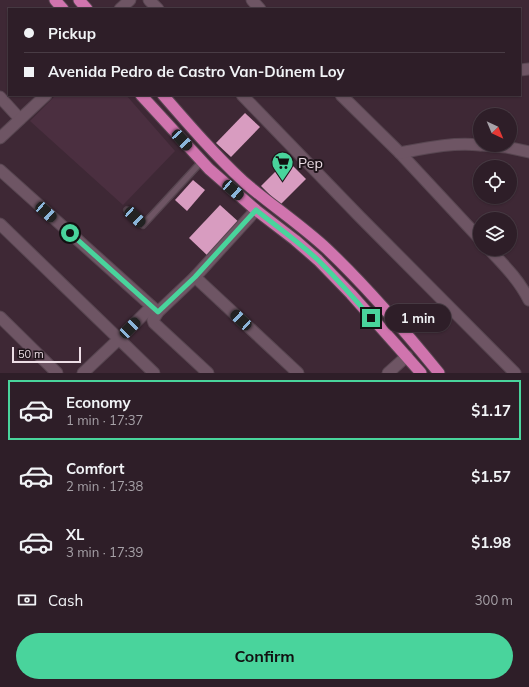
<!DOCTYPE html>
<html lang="en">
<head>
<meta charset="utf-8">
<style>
  body { margin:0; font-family:Mulish,sans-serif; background:#362730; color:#f1f3f6; height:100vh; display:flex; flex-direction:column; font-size:15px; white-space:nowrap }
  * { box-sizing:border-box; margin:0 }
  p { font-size:13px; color:#a7a2a8 }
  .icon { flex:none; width:22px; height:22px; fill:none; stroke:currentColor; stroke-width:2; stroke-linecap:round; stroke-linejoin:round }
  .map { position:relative; height:373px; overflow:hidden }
  .side { display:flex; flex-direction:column; background:#2e1e28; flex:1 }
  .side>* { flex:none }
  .top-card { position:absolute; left:8px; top:8px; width:513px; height:88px; border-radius:0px; box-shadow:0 1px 3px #0004,0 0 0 1px #493c45; display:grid; align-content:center; height:88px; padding:0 16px; background:#2e1e28 }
  .needle { width:26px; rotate:136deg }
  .tools { position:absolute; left:473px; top:108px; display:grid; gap:8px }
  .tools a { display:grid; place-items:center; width:44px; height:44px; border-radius:50%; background:#2e1e28; box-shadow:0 1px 3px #0004,0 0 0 1px #493c45; font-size:20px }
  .scale { position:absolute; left:12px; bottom:10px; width:69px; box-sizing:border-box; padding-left:4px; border:2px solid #eddee6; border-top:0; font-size:11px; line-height:14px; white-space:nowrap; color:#eddee6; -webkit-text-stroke:3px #1f141a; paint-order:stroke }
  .end { position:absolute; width:18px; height:18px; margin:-9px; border:5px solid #49d49c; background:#111; box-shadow:0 0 0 2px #111 }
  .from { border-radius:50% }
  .bubble { position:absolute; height:28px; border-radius:14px; background:#2e1e28; box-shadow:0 1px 3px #0004,0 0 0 1px #493c45; font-size:13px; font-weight:700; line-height:28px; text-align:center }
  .car { position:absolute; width:12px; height:24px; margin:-12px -6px; border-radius:5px; box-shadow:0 0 3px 1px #0007; background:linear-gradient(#222 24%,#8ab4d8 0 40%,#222 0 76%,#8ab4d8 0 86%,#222 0) }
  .top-card b { display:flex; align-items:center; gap:14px; height:38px; font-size:15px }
  .top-card b+b { border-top:1px solid #493c45 }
  .top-card i { width:10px; height:10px; background:#f1f3f6 }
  ul { padding:7px 0 0; list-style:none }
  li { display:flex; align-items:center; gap:12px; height:60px; margin:0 8px 6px; padding:0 8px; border:2px solid transparent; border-radius:0px }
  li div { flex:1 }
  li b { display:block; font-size:15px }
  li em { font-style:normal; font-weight:700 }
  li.active { border-color:#49d49c }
  li>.icon { width:36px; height:36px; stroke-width:1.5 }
  .pay { display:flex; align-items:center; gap:10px; height:44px; padding:0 16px; font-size:15px }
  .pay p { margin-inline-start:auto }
  .primary-button { display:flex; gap:8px; margin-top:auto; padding:8px 16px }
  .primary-button a { flex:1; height:46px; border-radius:24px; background:#49d49c; color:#111; font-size:16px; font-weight:700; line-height:46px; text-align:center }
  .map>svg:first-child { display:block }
</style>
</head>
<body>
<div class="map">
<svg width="529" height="373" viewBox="0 0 529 373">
  <rect width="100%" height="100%" fill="#3e2835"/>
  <path fill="#4b2f40" d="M56 95H126L175 151 123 205 30 121Z"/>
  <g fill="#d89cc0">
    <path d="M245 113 260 127 231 157 216 143Z"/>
    <path d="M287 160 306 179 280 205 261 186Z"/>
    <path d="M193 180 205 190 187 211 175 200Z"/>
    <path d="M220 205 241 224 209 257 189 238Z"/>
  </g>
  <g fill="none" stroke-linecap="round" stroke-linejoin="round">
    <defs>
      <path id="service" d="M127 210 143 225 202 161"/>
      <g id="minor">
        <path d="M149 0 158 9"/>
        <path d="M252 0 260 9"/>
        <path d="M120 9 130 0"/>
        <path d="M520 70 529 69"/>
        <path d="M242 95 360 217 515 373"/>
        <path d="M341 95 400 153 480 239"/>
        <path d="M0 97 20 119"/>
        <path d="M0 138 46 95"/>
        <path d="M481 145 506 147 529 152"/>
        <path d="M400 153C426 148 453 142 480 145"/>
        <path d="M0 170 158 312"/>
        <path d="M0 224 154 373"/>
        <path d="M489 249C504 265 519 280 529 300"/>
        <path d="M195 277 298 373"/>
        <path d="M0 317 57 373"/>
        <path d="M83 373 119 339 151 307"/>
        <path d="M208 373 154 323 153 320 158 312 195 277 256 210"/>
        <path d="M388 373 407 356"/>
      </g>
      <g id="trunk">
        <path d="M55 0 63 9"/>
        <path d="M79 0 87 9"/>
        <path d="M141 95 209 169 256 210 295 240 318 260 351 294 421 373"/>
        <path d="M163 95C189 125 215 155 244 182 271 205 301 225 327 249 367 287 404 330 439 373"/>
      </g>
    </defs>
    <use href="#service" stroke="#584651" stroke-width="8"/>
    <use href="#minor" stroke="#584651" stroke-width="13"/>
    <use href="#trunk" stroke="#584651" stroke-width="13"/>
    <use href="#service" stroke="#6e5564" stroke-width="5.5"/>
    <use href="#minor" stroke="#6e5564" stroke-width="11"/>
    <use href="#trunk" stroke="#d074ae" stroke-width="11"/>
  </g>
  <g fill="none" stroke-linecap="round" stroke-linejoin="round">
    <path stroke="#49d49c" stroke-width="5" d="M70 233 158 312 195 277 256 210C277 227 299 242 319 261 337 279 354 298 371 318"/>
  </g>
  <defs>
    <symbol id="supermarket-pin" viewBox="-11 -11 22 30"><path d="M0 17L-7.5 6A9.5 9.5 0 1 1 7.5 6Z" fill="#49d49c" stroke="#1f141a"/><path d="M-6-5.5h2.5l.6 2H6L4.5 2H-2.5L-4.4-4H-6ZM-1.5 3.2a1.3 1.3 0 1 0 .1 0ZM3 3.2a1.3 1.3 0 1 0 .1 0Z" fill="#111"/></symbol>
  </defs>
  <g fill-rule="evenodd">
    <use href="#supermarket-pin" x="270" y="150" width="25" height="34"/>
  </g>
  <g text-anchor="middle" stroke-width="4" stroke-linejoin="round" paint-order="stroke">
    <g font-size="14" fill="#eddee6" stroke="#1f141a" text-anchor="start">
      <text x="298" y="168">Pep</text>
    </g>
  </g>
</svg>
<div class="tools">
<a><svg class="needle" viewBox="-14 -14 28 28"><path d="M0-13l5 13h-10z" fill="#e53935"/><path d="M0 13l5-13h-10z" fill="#a7a2a8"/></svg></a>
<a><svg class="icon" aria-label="locate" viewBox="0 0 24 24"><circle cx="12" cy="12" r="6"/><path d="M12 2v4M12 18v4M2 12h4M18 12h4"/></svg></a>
<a><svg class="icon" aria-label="layers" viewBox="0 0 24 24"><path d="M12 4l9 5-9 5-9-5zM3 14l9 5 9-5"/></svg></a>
</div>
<div class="scale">50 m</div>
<i class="end from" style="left:70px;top:233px"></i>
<i class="end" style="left:371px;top:318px"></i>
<div class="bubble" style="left:385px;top:304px;width:66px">1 min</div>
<i class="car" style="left:182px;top:140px;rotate:137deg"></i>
<i class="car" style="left:233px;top:190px;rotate:131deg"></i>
<i class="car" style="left:46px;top:212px;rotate:132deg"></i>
<i class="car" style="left:135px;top:217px;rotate:133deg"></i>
<i class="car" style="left:241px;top:320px;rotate:313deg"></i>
<i class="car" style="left:130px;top:328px;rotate:45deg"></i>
<div class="top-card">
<b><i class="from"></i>Pickup</b>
<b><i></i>Avenida Pedro de Castro Van-Dúnem Loy</b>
</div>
</div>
<section class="side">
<ul>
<li class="active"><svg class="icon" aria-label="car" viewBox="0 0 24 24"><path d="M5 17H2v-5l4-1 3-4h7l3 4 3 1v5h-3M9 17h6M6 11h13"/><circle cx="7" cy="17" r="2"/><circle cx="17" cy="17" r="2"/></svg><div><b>Economy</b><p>1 min · 17:37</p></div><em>$1.17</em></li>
<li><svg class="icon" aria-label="car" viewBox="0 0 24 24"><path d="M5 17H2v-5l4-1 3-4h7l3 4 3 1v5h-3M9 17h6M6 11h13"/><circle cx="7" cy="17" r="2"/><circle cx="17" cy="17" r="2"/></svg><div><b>Comfort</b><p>2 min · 17:38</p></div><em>$1.57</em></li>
<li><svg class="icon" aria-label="car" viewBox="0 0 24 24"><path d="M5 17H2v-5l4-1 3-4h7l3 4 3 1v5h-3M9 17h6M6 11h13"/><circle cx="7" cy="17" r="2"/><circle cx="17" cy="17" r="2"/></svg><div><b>XL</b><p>3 min · 17:39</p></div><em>$1.98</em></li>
</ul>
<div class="pay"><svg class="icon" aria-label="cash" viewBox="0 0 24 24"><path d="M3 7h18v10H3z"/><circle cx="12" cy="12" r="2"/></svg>Cash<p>300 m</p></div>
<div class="primary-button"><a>Confirm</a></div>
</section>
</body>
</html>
